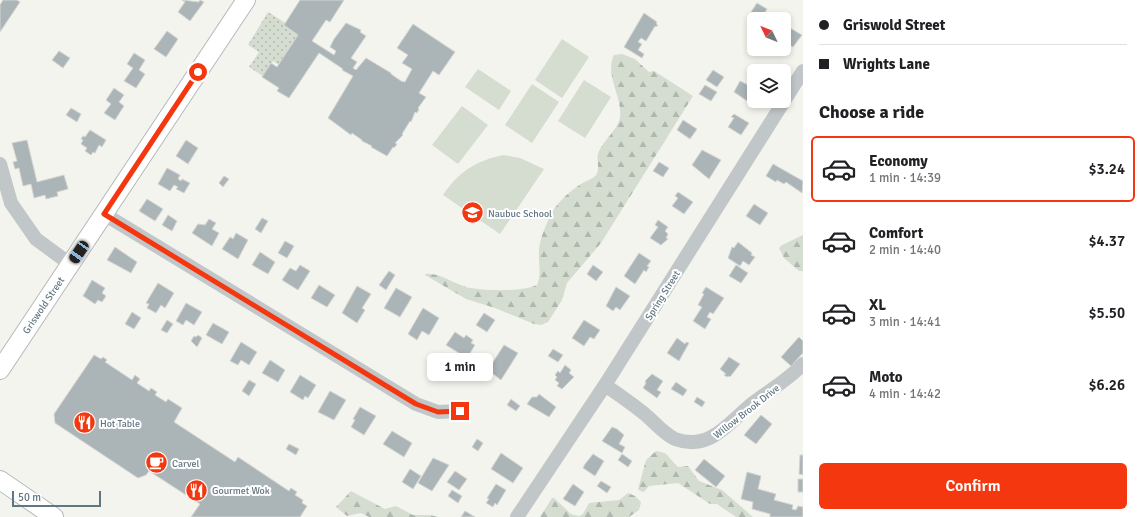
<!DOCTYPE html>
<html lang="en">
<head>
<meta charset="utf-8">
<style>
  body { margin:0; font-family:Signika,sans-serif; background:#f6f6f6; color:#202124; height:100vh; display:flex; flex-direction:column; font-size:15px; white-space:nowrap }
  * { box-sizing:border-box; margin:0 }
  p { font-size:13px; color:#757577 }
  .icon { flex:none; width:22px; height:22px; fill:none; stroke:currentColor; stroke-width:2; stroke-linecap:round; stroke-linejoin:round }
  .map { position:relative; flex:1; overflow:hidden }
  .drawer { display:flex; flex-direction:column; background:#fff; width:340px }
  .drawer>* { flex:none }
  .banner { display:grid; align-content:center; height:88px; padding:0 16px; background:#fff }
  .needle { width:26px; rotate:313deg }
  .fabs { position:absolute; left:747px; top:12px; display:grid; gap:8px }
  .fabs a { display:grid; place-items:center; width:44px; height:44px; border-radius:6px; background:#fff; box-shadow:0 2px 6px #0003; font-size:20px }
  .scale { position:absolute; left:12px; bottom:10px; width:89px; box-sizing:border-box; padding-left:4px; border:2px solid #607683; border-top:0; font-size:11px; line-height:14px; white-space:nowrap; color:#607683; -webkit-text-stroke:3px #fff; paint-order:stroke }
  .end { position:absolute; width:18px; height:18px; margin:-9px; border:5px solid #f4370f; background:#fff; box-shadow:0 0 0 2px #fff }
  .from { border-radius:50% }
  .bubble { position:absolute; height:28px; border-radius:6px; background:#fff; box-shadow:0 2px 6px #0003; font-size:13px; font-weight:600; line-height:28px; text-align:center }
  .car { position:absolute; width:12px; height:24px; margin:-12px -6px; border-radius:5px; box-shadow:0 0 3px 1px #0007; background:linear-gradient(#222 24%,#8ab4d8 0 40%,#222 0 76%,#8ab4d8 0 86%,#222 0) }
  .banner b { display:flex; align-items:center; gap:14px; height:38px; font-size:15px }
  .banner b+b { border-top:1px solid #e0e0e0 }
  .banner i { width:10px; height:10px; background:#202124 }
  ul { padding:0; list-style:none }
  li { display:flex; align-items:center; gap:12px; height:66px; margin:0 8px 6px; padding:0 8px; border:2px solid transparent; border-radius:6px }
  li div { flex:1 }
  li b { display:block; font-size:15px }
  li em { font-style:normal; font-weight:600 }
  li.current { border-color:#f4370f }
  li>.icon { width:36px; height:36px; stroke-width:1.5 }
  h2 { padding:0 16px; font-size:18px; line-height:48px }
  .button { display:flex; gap:8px; margin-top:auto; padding:8px 16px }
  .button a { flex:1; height:46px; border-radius:6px; background:#f4370f; color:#fff; font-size:16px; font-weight:600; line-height:46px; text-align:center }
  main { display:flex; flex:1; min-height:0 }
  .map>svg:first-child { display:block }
</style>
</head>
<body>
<main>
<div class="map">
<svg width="803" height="517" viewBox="0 0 803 517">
  <defs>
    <pattern id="grass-dots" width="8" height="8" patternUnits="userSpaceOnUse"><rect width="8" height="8" fill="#d5dcd0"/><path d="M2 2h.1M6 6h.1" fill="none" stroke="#b0b7ae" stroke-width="1.8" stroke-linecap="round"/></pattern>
    <pattern id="forest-firs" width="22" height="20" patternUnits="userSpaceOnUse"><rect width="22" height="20" fill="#d5dcd0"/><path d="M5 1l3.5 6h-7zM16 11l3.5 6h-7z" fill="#b0b7ae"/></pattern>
  </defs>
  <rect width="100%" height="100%" fill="#f4f4ef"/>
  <path fill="url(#grass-dots)" d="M268 12 300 32 279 65 273 61 263 76 249 67 259 52 248 45Z"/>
  <g fill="url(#forest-firs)">
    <path d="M622 54 635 59 649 72 654 71 693 96 601 243 567 283 562 300 548 322 541 325 534 324 495 308 466 299 425 275V274C439 272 452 283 466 287 481 291 522 292 537 285 542 274 538 262 539 249 540 238 547 222 552 212 559 201 570 191 581 184 585 181 593 179 596 175 601 168 595 159 599 151 604 140 617 130 620 118 623 97 604 75 614 55Z"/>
    <path d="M803 235V271H799L784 258 779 248 782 245Z"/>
    <path d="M656 451 665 453 678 467 688 466 699 481 722 490 753 517H736L717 504H710L678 483 649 486 644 492 640 491 638 489 646 460Z"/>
    <path d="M351 491 385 509 396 506 413 515H430L438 517H369L361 513 347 516 336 507Z"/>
    <path d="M628 493 635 496 641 502 639 510 629 517H540L552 498H554L571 514 579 516 583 514 589 503 619 500Z"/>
  </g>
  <g fill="#d5dcd0">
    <path d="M562 39 589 57 562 98 535 80Z"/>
    <path d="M478 69 511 91 499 110 465 87Z"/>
    <path d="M584 80 611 97 585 138 558 121Z"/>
    <path d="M532 84 559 102 532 143 505 125Z"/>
    <path d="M462 106 488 125 458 164 432 145Z"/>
    <path d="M504 155 520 158 544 169 500 234 443 195C458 172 477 160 504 155Z"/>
  </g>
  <g fill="#abb5b8" stroke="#d5d5d2">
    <path d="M3 0H17L20 2 0 32V5Z"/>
    <path d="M182 0 199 2 200 0 204 2 190 21 178 12 185 2Z"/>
    <path d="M300 0H344L330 22 326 20 312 41 334 55 336 51 330 47 334 39 346 23 361 30 360 32 366 36 351 58 357 62 353 68 356 70 366 58 391 73V74L401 81 405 82 412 69 402 63 408 55 397 48 413 24 455 52 439 75 433 71 419 93 426 97 418 108 419 109 417 113 415 112 411 122 410 121 402 134 403 135 395 143 397 144 394 148 393 147 387 156 371 147 372 146 362 141V140L352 133 351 135 328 118 353 76 342 70 343 69 319 53 289 98 277 91 279 88 262 77 271 63 277 67 298 35 284 25Z"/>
    <path d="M757 3 767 9 761 19 751 12Z"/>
    <path d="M644 13 657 22 656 24 658 25 656 27 655 26 646 41 641 38 638 42 642 44 638 50 644 54 642 58 624 47Z"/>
    <path d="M790 28 802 35 793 47 784 42V31L786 33Z"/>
    <path d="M167 31 178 39 166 57 154 49Z"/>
    <path d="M59 51 70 58 63 68 52 60Z"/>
    <path d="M134 53 145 60 139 70 145 74 136 88 124 81 133 68 127 64Z"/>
    <path d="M713 70 724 77 717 87 706 80Z"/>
    <path d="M740 81 754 88V101H762L756 107 734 92Z"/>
    <path d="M705 85 717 92 711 101 699 94Z"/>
    <path d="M114 88 124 95 119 102 124 106 115 120 104 113 111 104 106 100Z"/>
    <path d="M71 108 81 114 77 122 66 115Z"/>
    <path d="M734 114 749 123 741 135 728 127 734 118 731 117Z"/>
    <path d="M683 120 697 129 690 139 677 130Z"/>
    <path d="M90 130 106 140 102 147 99 145 95 153 93 152 91 155 85 151 87 148 81 144 83 140 81 139 83 136 85 137Z"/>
    <path d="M27 140 37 182 64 175 68 189 57 192 58 196 46 199 45 195 34 198 31 184 23 186 19 168 15 169 13 162 17 161 12 143Z"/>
    <path d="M186 140 198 148 188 164 176 156Z"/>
    <path d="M702 150 721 160 709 179 692 165Z"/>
    <path d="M659 162 669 168 663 177 653 171Z"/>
    <path d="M773 164 803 181 802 193 786 182 784 184 777 180 776 182 766 176Z"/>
    <path d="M167 168 180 175 178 179 181 181 182 179 190 183 184 193 176 189 178 187 174 185 170 191 158 184Z"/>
    <path d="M224 176 229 179 223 187 219 183Z"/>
    <path d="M678 192 693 202 684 214 672 206 678 198 675 196Z"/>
    <path d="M147 199 163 209 155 221 139 211Z"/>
    <path d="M754 204 768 213 760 225 746 216Z"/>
    <path d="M168 215 177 221 172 231 162 225Z"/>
    <path d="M262 218 268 221 261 233 255 229Z"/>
    <path d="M209 219 216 223 212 229 219 233 212 246 192 233 198 224 205 225Z"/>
    <path d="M658 220 668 227 665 231 668 234 666 238 668 239 661 245 650 238 658 227 655 225Z"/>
    <path d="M236 233 248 240 238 259 222 249 230 237 233 239Z"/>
    <path d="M285 241 294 246 287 258 278 253Z"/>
    <path d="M738 242 752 253 751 255 755 257 749 265 743 261 740 266 728 258 732 247 734 248Z"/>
    <path d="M115 247 137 262 131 273 107 260Z"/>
    <path d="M260 252 275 262 268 274 252 265Z"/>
    <path d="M639 253 651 261 647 266 649 267 646 272 644 270 635 284 624 276Z"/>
    <path d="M300 265 310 271 298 290 282 280 290 268 296 271Z"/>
    <path d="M593 265 603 272 596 281 587 274Z"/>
    <path d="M736 265 748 273 741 283 729 276Z"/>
    <path d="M389 271 395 275 386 290 379 285Z"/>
    <path d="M92 280 105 288 102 293 106 296 102 302 98 300 95 304 83 296Z"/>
    <path d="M158 283 174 293 165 308 161 305 156 313 147 308 149 304 146 303Z"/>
    <path d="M319 285 335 295 327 307 311 298Z"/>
    <path d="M357 286 371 294 362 308 365 310 357 323 342 313Z"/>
    <path d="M616 287 630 296 620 310 616 307 613 311 606 306Z"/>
    <path d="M706 287 724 298 713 314 710 312 707 317 711 319 705 329 693 321 702 307 698 305 704 294 702 293Z"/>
    <path d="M396 288 412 297 400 317 384 308Z"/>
    <path d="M186 303 202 312 194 325 186 320 183 325 176 321Z"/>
    <path d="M423 308 439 318 429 335 422 331 417 340 408 334Z"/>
    <path d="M132 312 141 318 134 329 125 324Z"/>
    <path d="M484 313 495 320 487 332 476 325Z"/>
    <path d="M167 320 173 324 167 333 161 330Z"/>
    <path d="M584 320 600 330 594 339 590 337 584 346 572 338Z"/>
    <path d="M213 323 229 332 222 344 206 335Z"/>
    <path d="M455 332 464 338 466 335 473 340 471 343 475 345 467 358 446 345Z"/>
    <path d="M198 335 202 338 197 347 191 341 194 336 196 337Z"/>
    <path d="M799 337 803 341V353L791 366 781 357Z"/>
    <path d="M677 338 685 344 686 342 689 343 679 361 667 353Z"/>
    <path d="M241 342 257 352 249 365 241 360 238 365 230 361Z"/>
    <path d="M504 345 518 353 501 380 488 370Z"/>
    <path d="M553 349 563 355 558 362 548 356Z"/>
    <path d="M94 355 101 359 103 357 107 360 105 362 132 380 135 375 140 379 137 383 149 391 151 388 157 392 155 395 166 402 168 399 182 408 174 422 235 462 238 457 289 491 291 488 297 492 295 495 303 500 302 503 307 506 300 517H191L200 504 149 471 146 475 138 478 55 423 54 414Z"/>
    <path d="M729 357 740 364 730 377 729 376 727 377 724 375 726 374 720 369Z"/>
    <path d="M270 360 285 370 278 382 262 373Z"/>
    <path d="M565 365 571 370 569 373 574 377 562 389 557 386 559 383 555 380 557 377 555 375 558 371 560 373Z"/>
    <path d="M652 374 663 381 657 390 661 392 657 398 643 388 646 383 645 381Z"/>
    <path d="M300 375 316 385 308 398 305 396 303 400 290 392Z"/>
    <path d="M249 380 256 384 249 396 242 391Z"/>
    <path d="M676 382 687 390 683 396 671 389Z"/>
    <path d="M330 391 346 400 334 420 318 412Z"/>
    <path d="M539 394 556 407 549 417 527 404 532 397H537Z"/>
    <path d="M697 397 705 402 702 407 694 402Z"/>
    <path d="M511 399 520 406 516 411 507 405Z"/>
    <path d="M360 407 376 416 364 435 351 427 355 420 353 419Z"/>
    <path d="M761 415 772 424 756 444 744 435Z"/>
    <path d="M612 427 617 429 624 435 619 444 625 447 622 453 602 441Z"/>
    <path d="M392 431 412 443 404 457 383 444Z"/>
    <path d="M477 439 483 443 478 451 472 447Z"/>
    <path d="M289 444 299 449 296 455 286 449Z"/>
    <path d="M501 453 523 468 513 483 491 469Z"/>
    <path d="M593 454 604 461 595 476 583 468 585 464Z"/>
    <path d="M622 454 632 461 628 467 618 460Z"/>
    <path d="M800 455H803V475L799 474Z"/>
    <path d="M433 458 449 465 432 491 418 483Z"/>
    <path d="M704 459 725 476 716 487 695 470Z"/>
    <path d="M410 469 421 476 413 489 402 482Z"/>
    <path d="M455 471 467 479 459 490 447 482Z"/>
    <path d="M747 472 761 476 758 489 776 494 774 500 793 505 792 509 796 510 798 506 803 507V517H770V514L752 509 753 502 741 499Z"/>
    <rect x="798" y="479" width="5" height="13"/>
    <path d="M601 481 611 487 607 493 597 486Z"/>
    <path d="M496 484 506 490 497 505 495 503 493 507 486 503 489 499 487 498Z"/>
    <path d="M573 484 584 492 575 506 563 499Z"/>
    <path d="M452 490 462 496 458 503 448 496Z"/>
    <path d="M465 511 475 517H461Z"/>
  </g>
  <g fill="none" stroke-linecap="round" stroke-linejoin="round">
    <defs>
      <g id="major">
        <path d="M0 370 246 0"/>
        <path d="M0 480 54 517"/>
      </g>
    </defs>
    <use href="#major" stroke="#b4b9bc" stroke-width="20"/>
    <g stroke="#c1c6c8" stroke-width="14">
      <path d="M0 164 11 203 36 239 70 264"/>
      <path d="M104 214 416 404 438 412 460 411"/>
      <path d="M605 385C619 395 634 405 647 416 656 424 664 434 675 439 710 452 729 422 753 403 770 390 788 380 803 364"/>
      <path d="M517 517 605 385 803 71"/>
    </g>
    <use href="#major" stroke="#fff" stroke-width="18"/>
  </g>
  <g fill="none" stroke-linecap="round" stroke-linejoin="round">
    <path stroke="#f4370f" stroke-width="5" d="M198 72 104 214 416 404 438 412 460 411"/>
  </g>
  <defs>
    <symbol id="school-disc" viewBox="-11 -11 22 22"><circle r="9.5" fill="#f4370f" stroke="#fff"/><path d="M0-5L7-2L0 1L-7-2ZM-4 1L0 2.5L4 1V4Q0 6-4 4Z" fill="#fff"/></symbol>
    <symbol id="restaurant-disc" viewBox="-11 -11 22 22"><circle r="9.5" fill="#f4370f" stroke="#fff"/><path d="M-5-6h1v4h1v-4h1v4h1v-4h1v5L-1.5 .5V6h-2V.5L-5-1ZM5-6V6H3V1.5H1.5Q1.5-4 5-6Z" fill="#fff"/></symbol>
    <symbol id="cafe-disc" viewBox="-11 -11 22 22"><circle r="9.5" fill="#f4370f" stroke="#fff"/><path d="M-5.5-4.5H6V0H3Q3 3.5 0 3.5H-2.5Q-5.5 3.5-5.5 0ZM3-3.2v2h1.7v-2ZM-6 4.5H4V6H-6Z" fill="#fff"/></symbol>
  </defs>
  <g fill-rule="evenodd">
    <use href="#school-disc" x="460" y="200" width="25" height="25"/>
    <use href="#restaurant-disc" x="72" y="410" width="25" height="25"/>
    <use href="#cafe-disc" x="144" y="450" width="25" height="25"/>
    <use href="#restaurant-disc" x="184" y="478" width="25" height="25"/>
  </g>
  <g text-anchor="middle" stroke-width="4" stroke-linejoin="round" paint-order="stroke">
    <g font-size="10" fill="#607683" stroke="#fff" text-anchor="start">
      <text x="488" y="217">Naubuc School</text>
      <text x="100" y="427">Hot Table</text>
      <text x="172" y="467">Carvel</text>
      <text x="212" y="494">Gourmet Wok</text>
    </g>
    <g font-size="10" fill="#607683" stroke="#fff">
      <text transform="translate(662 295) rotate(-58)" y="4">Spring Street</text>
      <text transform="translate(43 305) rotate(-56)" y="4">Griswold Street</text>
      <text transform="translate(746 411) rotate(-38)" y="4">Willow Brook Drive</text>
    </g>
  </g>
</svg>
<div class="fabs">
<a><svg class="needle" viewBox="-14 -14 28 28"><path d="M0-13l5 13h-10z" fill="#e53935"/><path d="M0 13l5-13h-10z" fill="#757577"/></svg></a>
<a><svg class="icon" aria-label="layers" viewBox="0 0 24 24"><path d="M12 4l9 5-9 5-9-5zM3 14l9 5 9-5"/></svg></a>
</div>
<div class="scale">50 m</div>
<i class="end from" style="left:198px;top:72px"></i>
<i class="end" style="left:460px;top:411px"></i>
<div class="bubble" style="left:427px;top:353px;width:66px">1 min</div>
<i class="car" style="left:79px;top:252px;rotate:214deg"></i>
</div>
<section class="drawer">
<div class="banner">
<b><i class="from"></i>Griswold Street</b>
<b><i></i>Wrights Lane</b>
</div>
<h2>Choose a ride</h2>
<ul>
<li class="current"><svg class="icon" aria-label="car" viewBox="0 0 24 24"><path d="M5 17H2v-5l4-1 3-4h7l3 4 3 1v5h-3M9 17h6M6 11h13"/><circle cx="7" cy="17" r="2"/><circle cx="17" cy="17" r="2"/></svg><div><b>Economy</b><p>1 min · 14:39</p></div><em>$3.24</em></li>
<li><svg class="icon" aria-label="car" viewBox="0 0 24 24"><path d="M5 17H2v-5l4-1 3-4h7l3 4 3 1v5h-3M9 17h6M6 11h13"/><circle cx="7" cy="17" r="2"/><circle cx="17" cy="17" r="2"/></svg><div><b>Comfort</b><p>2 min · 14:40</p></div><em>$4.37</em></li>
<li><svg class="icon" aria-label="car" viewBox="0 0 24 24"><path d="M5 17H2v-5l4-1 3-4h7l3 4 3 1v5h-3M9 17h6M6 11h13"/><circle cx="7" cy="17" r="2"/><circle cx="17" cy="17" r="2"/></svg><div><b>XL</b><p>3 min · 14:41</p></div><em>$5.50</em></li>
<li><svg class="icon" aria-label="car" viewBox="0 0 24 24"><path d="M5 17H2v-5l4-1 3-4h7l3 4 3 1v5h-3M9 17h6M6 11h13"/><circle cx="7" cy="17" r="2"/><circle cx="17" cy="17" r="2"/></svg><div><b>Moto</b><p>4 min · 14:42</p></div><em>$6.26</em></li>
</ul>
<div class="button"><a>Confirm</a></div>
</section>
</main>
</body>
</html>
